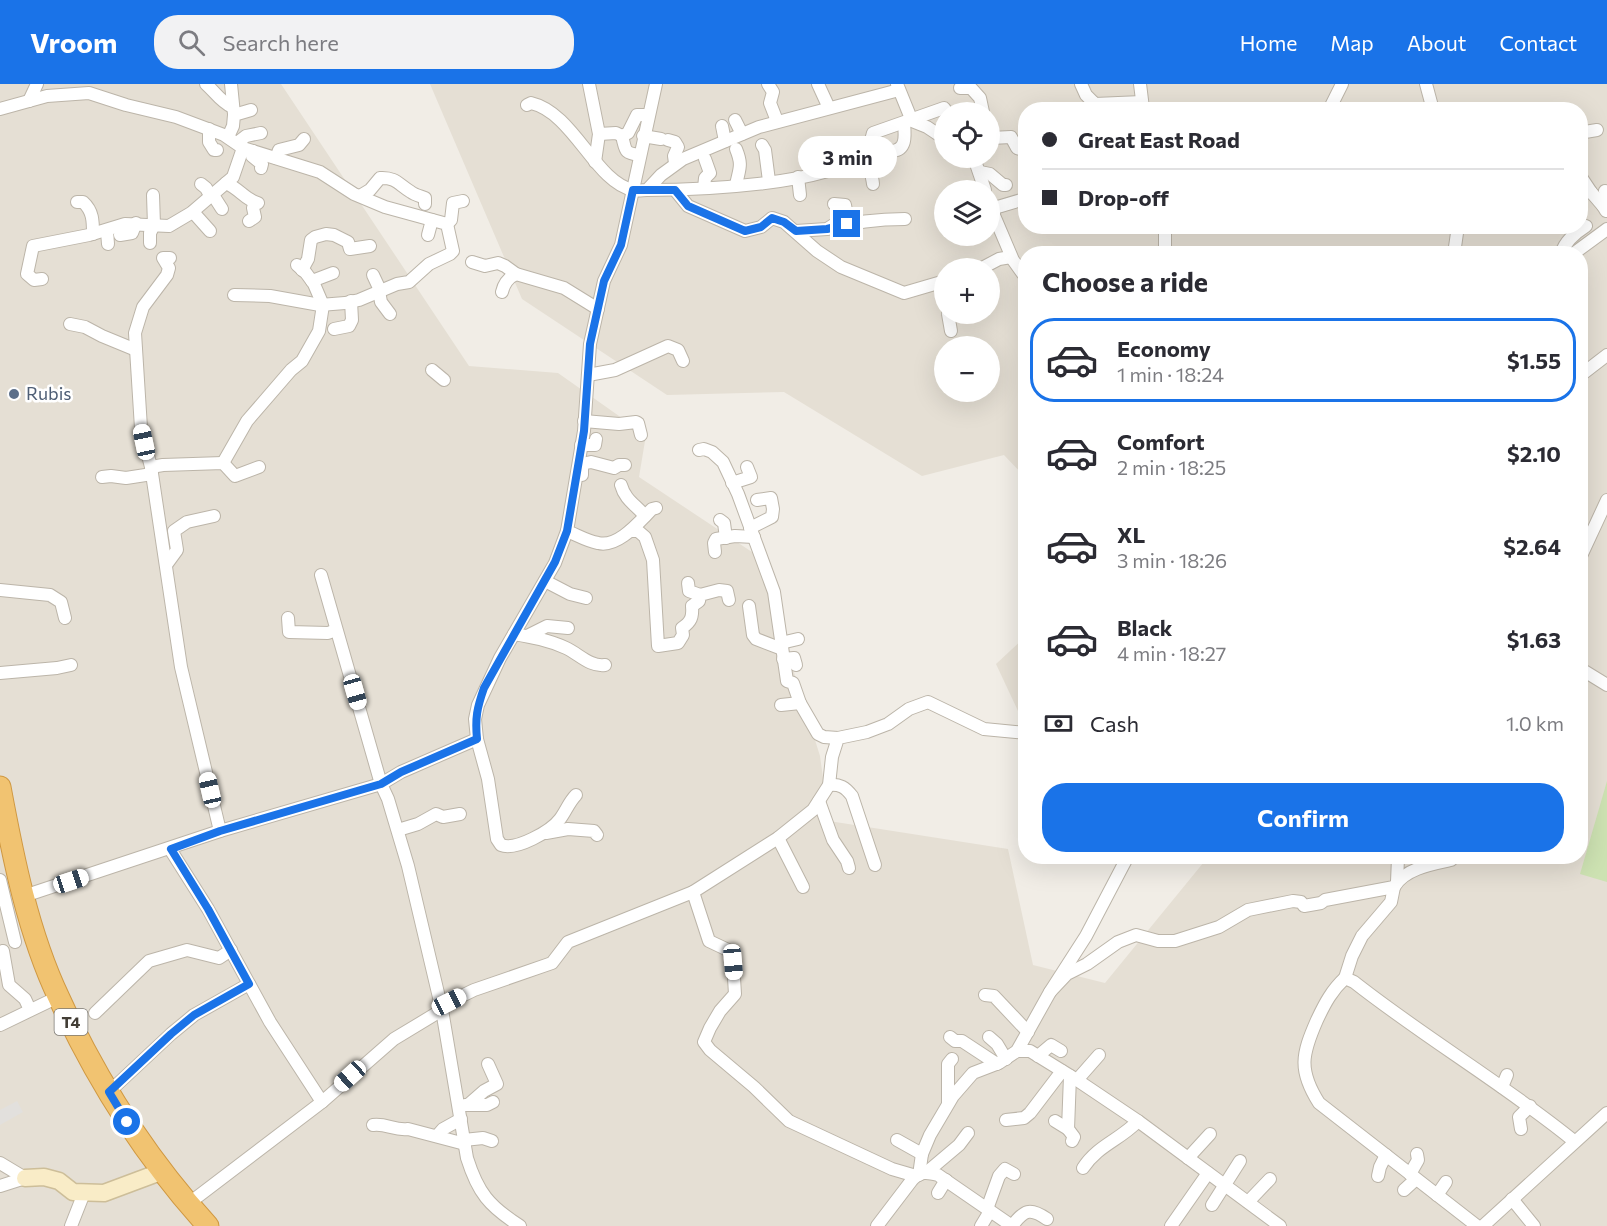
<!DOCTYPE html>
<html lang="en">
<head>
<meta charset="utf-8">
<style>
  body { margin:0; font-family:Commissioner,sans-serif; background:#f2f2f3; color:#2b2b33; height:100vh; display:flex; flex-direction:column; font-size:22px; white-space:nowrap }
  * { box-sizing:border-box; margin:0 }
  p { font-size:20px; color:#7c7c81 }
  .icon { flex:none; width:33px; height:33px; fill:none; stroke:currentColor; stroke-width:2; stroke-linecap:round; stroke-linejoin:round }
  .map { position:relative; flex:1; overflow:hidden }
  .drawer { position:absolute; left:1018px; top:162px; width:570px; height:618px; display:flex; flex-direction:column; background:#fff; border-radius:24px; box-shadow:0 6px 24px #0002 }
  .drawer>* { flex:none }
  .hud { position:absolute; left:1018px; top:18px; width:570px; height:132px; border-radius:24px; box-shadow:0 6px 24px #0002; display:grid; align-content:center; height:132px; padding:0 24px; background:#fff }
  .fabs { position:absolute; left:934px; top:18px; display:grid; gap:12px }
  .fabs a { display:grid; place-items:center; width:66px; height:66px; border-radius:50%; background:#fff; box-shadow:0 6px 24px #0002; font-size:30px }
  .end { position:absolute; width:27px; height:27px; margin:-14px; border:8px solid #1a73e8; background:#fff; box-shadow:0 0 0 3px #fff }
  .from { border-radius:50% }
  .bubble { position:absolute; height:42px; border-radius:21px; background:#fff; box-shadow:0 6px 24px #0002; font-size:20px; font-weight:700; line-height:42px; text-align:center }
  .car { position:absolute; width:18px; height:36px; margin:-18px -9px; border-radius:8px; box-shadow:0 0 4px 2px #0007; background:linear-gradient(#fff 24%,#345 0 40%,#fff 0 76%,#345 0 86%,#fff 0) }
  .hud b { display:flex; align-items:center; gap:21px; height:57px; font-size:22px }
  .hud b+b { border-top:2px solid #e1e1e2 }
  .hud i { width:15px; height:15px; background:#2b2b33 }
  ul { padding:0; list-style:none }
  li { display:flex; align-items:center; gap:18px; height:84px; margin:0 12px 9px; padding:0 12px; border:3px solid transparent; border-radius:24px }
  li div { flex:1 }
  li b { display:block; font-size:22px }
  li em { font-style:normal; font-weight:700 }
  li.active { border-color:#1a73e8 }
  li>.icon { width:54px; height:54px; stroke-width:1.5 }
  h2 { padding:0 24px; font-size:27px; line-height:72px }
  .pay { display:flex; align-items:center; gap:15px; height:66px; padding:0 24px; font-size:22px }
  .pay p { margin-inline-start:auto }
  .primary-button { display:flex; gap:12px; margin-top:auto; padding:12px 24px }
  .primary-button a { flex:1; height:69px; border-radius:24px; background:#1a73e8; color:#fff; font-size:24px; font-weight:700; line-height:69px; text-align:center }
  header { display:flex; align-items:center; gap:36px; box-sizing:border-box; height:84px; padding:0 30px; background:#1a73e8; color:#fff }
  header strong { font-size:28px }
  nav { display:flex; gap:33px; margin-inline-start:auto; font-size:21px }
  .search { width:420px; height:54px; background:#f2f2f3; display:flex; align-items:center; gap:15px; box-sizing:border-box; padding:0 21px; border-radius:24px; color:#7c7c81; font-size:22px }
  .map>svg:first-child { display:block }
</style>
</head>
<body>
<header>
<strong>Vroom</strong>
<div class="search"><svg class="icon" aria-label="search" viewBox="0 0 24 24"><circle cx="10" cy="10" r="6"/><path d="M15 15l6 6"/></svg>Search here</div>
<nav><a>Home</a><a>Map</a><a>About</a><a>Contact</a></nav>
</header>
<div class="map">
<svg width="1607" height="1142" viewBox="0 0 1607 1142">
  <rect width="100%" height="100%" fill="#f1ede6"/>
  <g fill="#e5dfd4" fill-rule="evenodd">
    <path d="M0 0H281L469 282 558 289 646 351 639 393 758 472 820 672 829 737 1008 765 1033 881 1105 899 1208 773 1581 772V170H1026V394L1004 371 922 392 784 308 667 311 522 215 430 0H1607V1142H0ZM1026 26H1581V142H1026ZM945 28H990V74H945ZM945 106H990V152H945ZM945 184H990V230H945ZM945 262H990V308H945Z"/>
    <path d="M1026 552V644L996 580Z"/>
  </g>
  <path fill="#cde2b2" d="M1607 697V798L1580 790Z"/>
  <path fill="#e2e0dd" d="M17 1017 23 1028 0 1041V1026Z"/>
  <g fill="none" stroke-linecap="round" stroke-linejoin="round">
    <defs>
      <g id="street">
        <path d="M206 0C216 9 220 17 232 23"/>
        <path d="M231 0 234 30"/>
        <path d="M589 0 599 50 595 78"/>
        <path d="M768 0 773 8 770 19 777 37"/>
        <path d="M818 0 829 24"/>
        <path d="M897 0 912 37 927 43 945 55"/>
        <path d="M1081 0 1086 11 1095 20 1142 18"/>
        <path d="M1140 0 1143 24"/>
        <path d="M1426 0 1433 26"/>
        <path d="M960 4H971L980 14 983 28"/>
        <path d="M29 17 37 0"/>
        <path d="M527 21 531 19C574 29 595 98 633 106 637 107 643 106 647 106L661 91 683 75 759 43 899 6"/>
        <path d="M0 25 47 12 89 9 126 21 176 33 224 51 243 64 320 88 354 110 385 123 447 140 453 167 450 170 429 180 409 198 397 200 359 216 345 219 320 221 270 212 234 211"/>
        <path d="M1081 26 1098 25"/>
        <path d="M1329 26 1342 0"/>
        <path d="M735 36 742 50"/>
        <path d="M722 42 725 57"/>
        <path d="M209 45V58L214 66H217"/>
        <path d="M599 50 616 49 622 52C626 67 624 69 639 71"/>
        <path d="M1581 51 1585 48 1597 46"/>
        <path d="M622 52 628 49 637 31H648"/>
        <path d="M643 52 661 55"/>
        <path d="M228 53 233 42 234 31 251 26"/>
        <path d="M991 54 1011 53 1017 64 1026 67"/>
        <path d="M668 56 675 58 678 63 674 72 675 79"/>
        <path d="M237 59 246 52 261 49"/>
        <path d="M762 61 765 66 769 97"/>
        <path d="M253 67 252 72 262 80 261 84"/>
        <path d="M892 67C907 66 905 51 904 39"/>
        <path d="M866 68C867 79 872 89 873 100"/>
        <path d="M276 74 279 66 299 61 304 55"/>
        <path d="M974 74 985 106"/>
        <path d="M980 88 990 90 1003 101H1006"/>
        <path d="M798 93 800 111"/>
        <path d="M1581 93 1591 108"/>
        <path d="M226 99C240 105 245 116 258 119"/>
        <path d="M201 100 206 104 211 113"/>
        <path d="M736 101C739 85 743 82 736 65"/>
        <path d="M704 104 705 94 710 89 705 75"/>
        <path d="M647 106C696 106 828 101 864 70 869 65 871 56 873 49L944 24 947 28"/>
        <path d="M675 106 688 122 745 147 761 143 772 134 784 138 817 167 841 183 904 209 945 197"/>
        <path d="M1605 107 1607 113 1603 122 1606 127"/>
        <path d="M1581 109 1591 108 1603 122"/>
        <path d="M213 111 222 125"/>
        <path d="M360 112 370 106 380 94C396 93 399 101 411 108 415 111 420 112 425 114V120"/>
        <path d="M77 118H83C93 127 93 137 93 150"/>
        <path d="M990 122 1013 176 1026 194"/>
        <path d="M991 125 1021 116"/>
        <path d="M193 128 210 147"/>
        <path d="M249 137 255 133 253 124 255 119"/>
        <path d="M447 140 451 136 453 119 463 117"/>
        <path d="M827 145C853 138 878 135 905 135"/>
        <path d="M107 147 108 160"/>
        <path d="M796 147 827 145 847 132 845 121 834 120"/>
        <path d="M120 151 132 149 136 139"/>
        <path d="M428 151 432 136"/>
        <path d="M150 159V149L154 141 153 111"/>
        <path d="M1165 170V142"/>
        <path d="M1454 170 1458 142"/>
        <path d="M1561 170C1565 157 1575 149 1586 142"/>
        <path d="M1573 170 1607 145"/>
        <path d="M170 174H163L169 184 167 191 143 223 135 249 141 344 151 383 181 583 220 747"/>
        <path d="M472 178 485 182 498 179 505 182 516 190 564 204 598 225"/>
        <path d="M982 184 999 175 1011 173"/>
        <path d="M302 186 308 175 311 156 315 153 326 150 334 151 348 158 350 165 370 162"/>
        <path d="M373 191 380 206"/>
        <path d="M42 195 34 196 27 190 33 162 89 151 125 140 169 142 191 129 233 93 243 64"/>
        <path d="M312 197 333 189"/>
        <path d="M943 197 945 211"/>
        <path d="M379 207 381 218 390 230"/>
        <path d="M502 208C504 199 508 194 516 190"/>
        <path d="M948 230 951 247"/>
        <path d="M70 240 85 243 102 252 136 266"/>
        <path d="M334 245 349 242 352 236 351 217"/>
        <path d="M432 286 444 296"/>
        <path d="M588 291 615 286 668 262 678 266 683 277"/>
        <path d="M1581 291 1607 271"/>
        <path d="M584 337 619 340 636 338 638 339 641 351"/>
        <path d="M581 361H595L596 355"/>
        <path d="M699 366 704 365 712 368 723 378 738 410 774 508 787 597 793 599 800 619"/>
        <path d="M223 379 247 337 291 286 302 277 319 247 323 221 314 200 306 189 297 181"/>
        <path d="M151 383 163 381 223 379 235 392 259 383"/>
        <path d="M582 391V380L591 378 614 384 619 381H625"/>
        <path d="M102 393 111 392 126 394 152 390"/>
        <path d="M732 399 751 393 747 383"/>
        <path d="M621 401C625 416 636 421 645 432"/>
        <path d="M720 436 724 439 726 454"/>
        <path d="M750 444 772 433 773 425 771 414 757 416"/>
        <path d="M567 447C577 451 587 457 598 459 618 464 639 438 652 425L656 424"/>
        <path d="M630 447H638L645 453 653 476 658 562 678 559 683 551 682 544C691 538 693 533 692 522L699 517 700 511 719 506 727 507 729 516"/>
        <path d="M715 468 714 459 716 455 735 452 754 453"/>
        <path d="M1581 472 1607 416"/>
        <path d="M166 481 177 466 174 447 187 438 214 432"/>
        <path d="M321 491 381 700 388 715 408 782 442 926 467 1074C478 1109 489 1122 520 1142"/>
        <path d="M545 497 570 510 586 514"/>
        <path d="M688 499 689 507 700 511"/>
        <path d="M0 506 50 511 61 518 65 534"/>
        <path d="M749 522 753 551 756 555 782 565"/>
        <path d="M288 534 289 548 328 549 336 546"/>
        <path d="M514 550C532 553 549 556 566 564 579 570 590 583 605 581"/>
        <path d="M527 552 547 542 568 544"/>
        <path d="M781 559 798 555"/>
        <path d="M783 575 794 574 796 581"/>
        <path d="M1581 585 1607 601"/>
        <path d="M0 589 57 584 71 581"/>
        <path d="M781 621 800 619 818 650 824 653 838 654"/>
        <path d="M829 701C840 700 845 703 852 712L875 781"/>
        <path d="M576 711C569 718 566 727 560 735 551 747 516 767 501 761L497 755 488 695 477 655 475 635 478 621 500 574 555 479 567 447 584 347 590 260 604 197 621 161 656 0"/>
        <path d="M819 717 833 756 847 777 849 784"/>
        <path d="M398 746 418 740 436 730 443 733 460 730"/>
        <path d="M546 749 568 745 594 747 597 751"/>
        <path d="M778 754 803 803"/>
        <path d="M170 765 208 825 270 938 322 1018"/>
        <path d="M0 796 15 858"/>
        <path d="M1397 798 1398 774"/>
        <path d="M693 808 709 857 728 866 733 878 735 910 720 927 710 944 704 958 710 966 754 1003 789 1037 892 1085 916 1092"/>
        <path d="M24 812 220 747 381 700 401 688 477 655"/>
        <path d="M3 867 9 901 25 915 30 926"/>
        <path d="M1345 894 1352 872 1362 852 1391 818 1394 803"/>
        <path d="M1050 908 1067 890 1087 880 1118 858 1136 851 1158 857H1175L1219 843 1248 826 1293 817 1301 818 1304 822 1321 819 1325 816 1394 803C1404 785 1432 780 1451 776L1455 772"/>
        <path d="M985 911 994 912 1028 948"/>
        <path d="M441 922 474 906 552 879 568 858 693 808 778 754 813 726 829 701 832 673 838 654 867 648 888 640 909 625 928 618 984 645 1026 649"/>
        <path d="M95 929 149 877 187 866 219 874 231 866"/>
        <path d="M0 941 58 913"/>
        <path d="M950 953 955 957H962L997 980"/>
        <path d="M989 953 997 960 1006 975"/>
        <path d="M1017 967H1030L1077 996 1138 1037 1280 1142"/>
        <path d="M1038 972 1051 961 1061 967"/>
        <path d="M1070 992 1068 1045 1074 1053 1072 1057"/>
        <path d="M1077 996 1099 971"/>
        <path d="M1502 1003 1507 991"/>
        <path d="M109 1008 171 950 194 931 249 900"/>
        <path d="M948 1019V980L952 975"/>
        <path d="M465 1021H487L493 1018"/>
        <path d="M468 1021 484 1007 497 1000 488 980"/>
        <path d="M1006 1036 1024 1034 1030 1029 1062 987"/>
        <path d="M1055 1037 1068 1045"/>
        <path d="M373 1041C386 1039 395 1047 408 1045L465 1060"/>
        <path d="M1521 1045 1519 1033 1530 1022"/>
        <path d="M437 1052 443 1045 461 1035"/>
        <path d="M464 1056 483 1054 492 1057"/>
        <path d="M897 1056 922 1070"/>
        <path d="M1188 1074 1210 1050"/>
        <path d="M0 1079 25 1094"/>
        <path d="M1083 1084C1098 1061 1120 1056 1138 1037"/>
        <path d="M927 1088 959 1061 968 1049"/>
        <path d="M1410 1090 1418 1076 1417 1070"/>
        <path d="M919 1091 922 1070 930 1051 953 1012 973 989 999 979 1017 967 1050 908 1086 852 1128 772"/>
        <path d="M1378 1092 1380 1083 1386 1071"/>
        <path d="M0 1102 25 1094"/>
        <path d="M1404 1106 1416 1095"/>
        <path d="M938 1109 946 1096"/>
        <path d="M1437 1111 1446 1098"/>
        <path d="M1512 1115 1534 1142"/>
        <path d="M1248 1118 1270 1095"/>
        <path d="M188 1120 322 1018 394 955 442 926"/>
        <path d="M1212 1121 1240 1077"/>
        <path d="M987 1125 999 1092 1005 1085 1014 1090"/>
        <path d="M71 1142 84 1109"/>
        <path d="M877 1142 912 1096C920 1087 927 1088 938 1091L1012 1142"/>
        <path d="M981 1142 990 1127"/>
        <path d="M1012 1142C1024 1126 1030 1123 1047 1135"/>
        <path d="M1171 1142 1208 1089"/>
        <path d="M1477 1142 1319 1019C1298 986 1302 970 1317 936 1325 919 1332 906 1345 894L1354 898C1425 954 1504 1000 1574 1057"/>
        <path d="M1483 1142 1607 1029"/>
      </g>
      <path id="secondary" d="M25 1094 44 1093 59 1097 73 1108 104 1109 163 1087"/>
      <path id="highway" d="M0 703C13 773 28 849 59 914 97 997 147 1075 208 1142"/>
    </defs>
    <use href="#street" stroke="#bcb5a9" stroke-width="14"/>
    <use href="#secondary" stroke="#cdbe99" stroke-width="19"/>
    <use href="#highway" stroke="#cf9842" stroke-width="23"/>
    <use href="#street" stroke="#fff" stroke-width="12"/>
    <use href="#secondary" stroke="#f9ecc7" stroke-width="16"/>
    <use href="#highway" stroke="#f1c371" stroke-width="21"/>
  </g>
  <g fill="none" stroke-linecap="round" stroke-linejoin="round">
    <path stroke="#1a73e8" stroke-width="8" d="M127 1038 109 1008 171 950 194 931 249 900 208 825 171 765 220 747 381 700 401 688 477 655C475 634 477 624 484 604L555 478 567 447 584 347 590 260 604 197 621 161 633 106H675L688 122 745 147 761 143 772 134 784 138 796 147 827 145 847 140"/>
  </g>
  <circle fill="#5c6f8a" stroke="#fff" stroke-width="2" cx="14" cy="310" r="6"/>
  <g text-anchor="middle" stroke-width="5" stroke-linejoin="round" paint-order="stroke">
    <rect fill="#fff" stroke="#7b7872" stroke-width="1.5" x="54.5" y="925" width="33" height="26" rx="4.5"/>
    <g font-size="16" font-weight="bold" fill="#433e36">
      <text x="71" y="944">T4</text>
    </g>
    <g font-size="18" fill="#4e5e75" stroke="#fff" text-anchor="start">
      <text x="26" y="316">Rubis</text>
    </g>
  </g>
</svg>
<div class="fabs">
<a><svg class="icon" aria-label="locate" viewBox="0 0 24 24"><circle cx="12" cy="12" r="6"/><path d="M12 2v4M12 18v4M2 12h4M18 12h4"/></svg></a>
<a><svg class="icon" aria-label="layers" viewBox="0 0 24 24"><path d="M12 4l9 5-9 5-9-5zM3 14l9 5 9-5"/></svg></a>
<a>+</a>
<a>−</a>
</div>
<i class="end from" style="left:127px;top:1038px"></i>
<i class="end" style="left:847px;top:140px"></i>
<div class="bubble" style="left:798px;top:52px;width:99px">3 min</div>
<i class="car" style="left:144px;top:358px;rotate:348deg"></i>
<i class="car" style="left:355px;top:608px;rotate:164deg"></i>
<i class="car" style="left:210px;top:706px;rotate:347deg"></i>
<i class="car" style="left:71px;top:797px;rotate:72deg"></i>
<i class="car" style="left:733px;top:878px;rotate:175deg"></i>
<i class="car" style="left:449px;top:918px;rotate:63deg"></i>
<i class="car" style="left:350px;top:992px;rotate:228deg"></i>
<div class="hud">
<b><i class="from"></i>Great East Road</b>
<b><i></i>Drop-off</b>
</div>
<section class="drawer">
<h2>Choose a ride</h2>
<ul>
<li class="active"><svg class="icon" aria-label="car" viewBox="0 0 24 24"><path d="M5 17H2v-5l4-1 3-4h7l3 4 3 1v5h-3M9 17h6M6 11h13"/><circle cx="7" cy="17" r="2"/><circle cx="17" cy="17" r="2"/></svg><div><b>Economy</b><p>1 min · 18:24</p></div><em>$1.55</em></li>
<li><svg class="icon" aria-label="car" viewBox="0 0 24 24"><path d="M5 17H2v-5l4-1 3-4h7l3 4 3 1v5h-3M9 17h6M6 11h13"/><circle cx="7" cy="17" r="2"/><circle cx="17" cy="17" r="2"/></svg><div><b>Comfort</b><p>2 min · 18:25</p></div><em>$2.10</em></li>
<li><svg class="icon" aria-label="car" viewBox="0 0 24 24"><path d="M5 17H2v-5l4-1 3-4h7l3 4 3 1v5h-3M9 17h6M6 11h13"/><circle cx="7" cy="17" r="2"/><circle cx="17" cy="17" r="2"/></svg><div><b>XL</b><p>3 min · 18:26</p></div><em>$2.64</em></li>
<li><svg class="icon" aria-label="car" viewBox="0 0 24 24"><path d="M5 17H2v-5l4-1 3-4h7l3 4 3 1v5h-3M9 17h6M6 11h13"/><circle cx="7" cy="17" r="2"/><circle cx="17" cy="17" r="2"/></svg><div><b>Black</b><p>4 min · 18:27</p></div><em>$1.63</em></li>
</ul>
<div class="pay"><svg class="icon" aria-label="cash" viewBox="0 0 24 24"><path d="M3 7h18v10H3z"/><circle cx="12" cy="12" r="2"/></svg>Cash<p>1.0 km</p></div>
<div class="primary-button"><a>Confirm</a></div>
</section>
</div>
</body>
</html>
